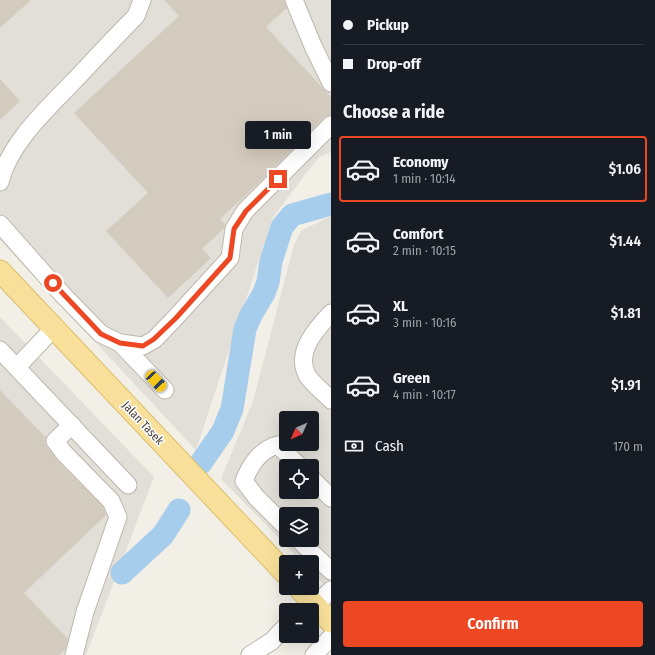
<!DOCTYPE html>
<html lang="en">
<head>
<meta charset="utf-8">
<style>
  body { margin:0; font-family:"Fira Sans Condensed",sans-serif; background:#242831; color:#f1f3f6; height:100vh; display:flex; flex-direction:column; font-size:15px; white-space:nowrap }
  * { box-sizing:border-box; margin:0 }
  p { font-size:13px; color:#9ea1a6 }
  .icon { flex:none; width:22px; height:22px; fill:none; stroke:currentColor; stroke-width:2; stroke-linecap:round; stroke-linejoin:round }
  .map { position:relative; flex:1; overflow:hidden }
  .panel { display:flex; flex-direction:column; background:#171b24; width:324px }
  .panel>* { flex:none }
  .hud { display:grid; align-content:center; height:88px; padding:0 12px; background:#171b24 }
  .needle { width:26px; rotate:225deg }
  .tools { position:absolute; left:279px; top:411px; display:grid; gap:8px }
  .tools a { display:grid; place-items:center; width:40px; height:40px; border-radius:4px; background:#171b24; box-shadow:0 4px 16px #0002; font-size:20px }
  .end { position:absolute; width:18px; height:18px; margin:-9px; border:5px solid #ed4723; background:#fff; box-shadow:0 0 0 2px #fff }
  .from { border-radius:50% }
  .bubble { position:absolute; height:28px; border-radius:4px; background:#171b24; box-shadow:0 4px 16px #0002; font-size:13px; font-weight:600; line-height:28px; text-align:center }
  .car { position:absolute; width:12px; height:24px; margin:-12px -6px; border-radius:5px; box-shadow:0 0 3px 1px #0007; background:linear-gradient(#f5c518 24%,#345 0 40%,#f5c518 0 76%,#345 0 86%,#f5c518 0) }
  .hud b { display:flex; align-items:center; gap:14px; height:38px; font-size:15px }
  .hud b+b { border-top:1px solid #363941 }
  .hud i { width:10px; height:10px; background:#f1f3f6 }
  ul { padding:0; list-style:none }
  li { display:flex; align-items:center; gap:12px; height:66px; margin:0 8px 6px; padding:0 4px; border:2px solid transparent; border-radius:4px }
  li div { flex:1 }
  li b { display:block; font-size:15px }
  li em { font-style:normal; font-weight:600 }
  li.active { border-color:#ed4723 }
  li>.icon { width:36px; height:36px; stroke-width:1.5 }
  h2 { padding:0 12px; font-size:18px; line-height:48px }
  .pay { display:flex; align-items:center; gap:10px; height:44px; padding:0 12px; font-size:15px }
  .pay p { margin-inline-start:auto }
  .cta { display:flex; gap:8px; margin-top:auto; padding:8px 12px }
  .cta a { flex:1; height:46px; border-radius:4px; background:#ed4723; color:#fff; font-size:16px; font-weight:600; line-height:46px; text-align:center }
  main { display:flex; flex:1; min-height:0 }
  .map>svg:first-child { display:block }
</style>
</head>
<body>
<main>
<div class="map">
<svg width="331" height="655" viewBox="0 0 331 655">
  <rect width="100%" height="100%" fill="#f2efe7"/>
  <g fill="#e2ded8" fill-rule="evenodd">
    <path d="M0 0H331V152L318 158 273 217 196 450 0 240Z"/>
    <path d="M331 216V592L312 572V562H302L221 479 253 401 294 245 301 231ZM286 418H312V444H286ZM286 466H312V492H286ZM286 514H312V540H286Z"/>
    <path d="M0 317 154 477 86 655H0Z"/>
  </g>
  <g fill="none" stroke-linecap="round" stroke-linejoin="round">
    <g stroke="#a6cdec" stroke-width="23">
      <path d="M201 463 223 431 232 409 245 329 251 315 264 293 268 282 271 261 282 227 292 215 331 204"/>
      <path d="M122 573 163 535 179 510"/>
    </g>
  </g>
  <g fill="#d3cbbd">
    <path d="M0 0H31L0 28Z"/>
    <path d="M164 0H284L287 8 266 27 331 97V115L324 118 263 179 220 219 225 224 224 228 202 249 211 258 168 298 106 231 148 193 74 113 179 16Z"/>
    <path d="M0 79 20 101 0 120Z"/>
    <path d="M0 390 46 438 45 442 47 447 56 459 103 507 106 515 24 593 68 639 65 650 59 655H0Z"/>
  </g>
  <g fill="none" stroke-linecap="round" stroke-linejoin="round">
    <defs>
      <g id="minor">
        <path d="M294 0 313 46 331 83"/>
        <path d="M0 182C9 144 46 110 72 83 93 61 114 38 136 16L142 0"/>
        <path d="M0 224 62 294 101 334 120 343 165 390"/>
        <path d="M331 313C316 329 295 352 307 375 311 383 325 393 331 400"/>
        <path d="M120 343 143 346 155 339 176 317 230 258 234 229 245 211 331 125"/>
        <path d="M0 350 128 485"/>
        <path d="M17 367 54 328"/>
        <path d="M72 425 55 441 64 453 111 501 118 517 85 612 74 655"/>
        <path d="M312 479 331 498"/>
        <path d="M286 527 256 497 244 481C250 465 261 449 278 445L299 466"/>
        <path d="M299 540 331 571"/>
        <path d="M315 605 331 590"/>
        <path d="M250 655 272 641 286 626"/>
        <path d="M314 655 331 637"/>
      </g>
      <g id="major">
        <path d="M0 271 286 574"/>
        <path d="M299 588 331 622"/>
      </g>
    </defs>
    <use href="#minor" stroke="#bdb7aa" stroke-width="19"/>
    <use href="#major" stroke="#dcbd6b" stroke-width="23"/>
    <use href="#minor" stroke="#fff" stroke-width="17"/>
    <use href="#major" stroke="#f8e09a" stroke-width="21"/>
  </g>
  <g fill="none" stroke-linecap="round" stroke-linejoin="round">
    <path stroke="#ed4723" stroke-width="5" d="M53 283 101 334 120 343 143 346 154 339 176 318 230 258 234 229 246 211 278 179"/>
  </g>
  <g text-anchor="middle" stroke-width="3" stroke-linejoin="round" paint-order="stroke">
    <g font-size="12" fill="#453f36" stroke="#fff">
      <text transform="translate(143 423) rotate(47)" y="4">Jalan Tasek</text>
    </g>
  </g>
</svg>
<div class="tools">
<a><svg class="needle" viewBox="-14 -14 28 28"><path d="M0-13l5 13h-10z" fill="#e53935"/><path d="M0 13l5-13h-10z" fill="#9ea1a6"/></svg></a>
<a><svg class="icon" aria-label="locate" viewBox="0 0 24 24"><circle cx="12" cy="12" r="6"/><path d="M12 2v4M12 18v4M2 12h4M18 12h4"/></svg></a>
<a><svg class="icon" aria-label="layers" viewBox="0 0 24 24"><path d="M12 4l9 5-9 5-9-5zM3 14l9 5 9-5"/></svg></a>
<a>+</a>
<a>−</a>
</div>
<i class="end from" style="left:53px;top:283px"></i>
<i class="end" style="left:278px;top:179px"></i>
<div class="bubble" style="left:245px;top:121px;width:66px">1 min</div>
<i class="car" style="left:156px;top:381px;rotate:137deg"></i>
</div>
<section class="panel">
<div class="hud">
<b><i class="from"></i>Pickup</b>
<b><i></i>Drop-off</b>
</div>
<h2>Choose a ride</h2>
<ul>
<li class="active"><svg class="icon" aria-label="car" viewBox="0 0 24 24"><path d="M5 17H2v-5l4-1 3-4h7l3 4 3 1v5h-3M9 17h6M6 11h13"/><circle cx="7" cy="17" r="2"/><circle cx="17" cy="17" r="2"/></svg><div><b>Economy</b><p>1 min · 10:14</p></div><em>$1.06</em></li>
<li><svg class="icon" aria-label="car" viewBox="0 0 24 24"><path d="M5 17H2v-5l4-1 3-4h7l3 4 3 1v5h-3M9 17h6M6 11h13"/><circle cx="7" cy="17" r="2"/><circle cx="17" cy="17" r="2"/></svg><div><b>Comfort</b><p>2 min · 10:15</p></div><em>$1.44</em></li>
<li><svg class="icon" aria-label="car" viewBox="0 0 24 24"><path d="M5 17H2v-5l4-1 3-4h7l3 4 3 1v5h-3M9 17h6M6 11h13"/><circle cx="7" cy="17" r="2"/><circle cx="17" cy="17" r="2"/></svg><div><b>XL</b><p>3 min · 10:16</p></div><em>$1.81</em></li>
<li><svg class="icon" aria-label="car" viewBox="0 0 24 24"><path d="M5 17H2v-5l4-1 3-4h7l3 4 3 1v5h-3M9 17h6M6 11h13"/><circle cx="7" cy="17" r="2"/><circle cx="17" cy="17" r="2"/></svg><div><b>Green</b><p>4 min · 10:17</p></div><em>$1.91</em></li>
</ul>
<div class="pay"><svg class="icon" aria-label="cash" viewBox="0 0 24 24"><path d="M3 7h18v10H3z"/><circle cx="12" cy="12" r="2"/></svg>Cash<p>170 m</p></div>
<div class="cta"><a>Confirm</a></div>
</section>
</main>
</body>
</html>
